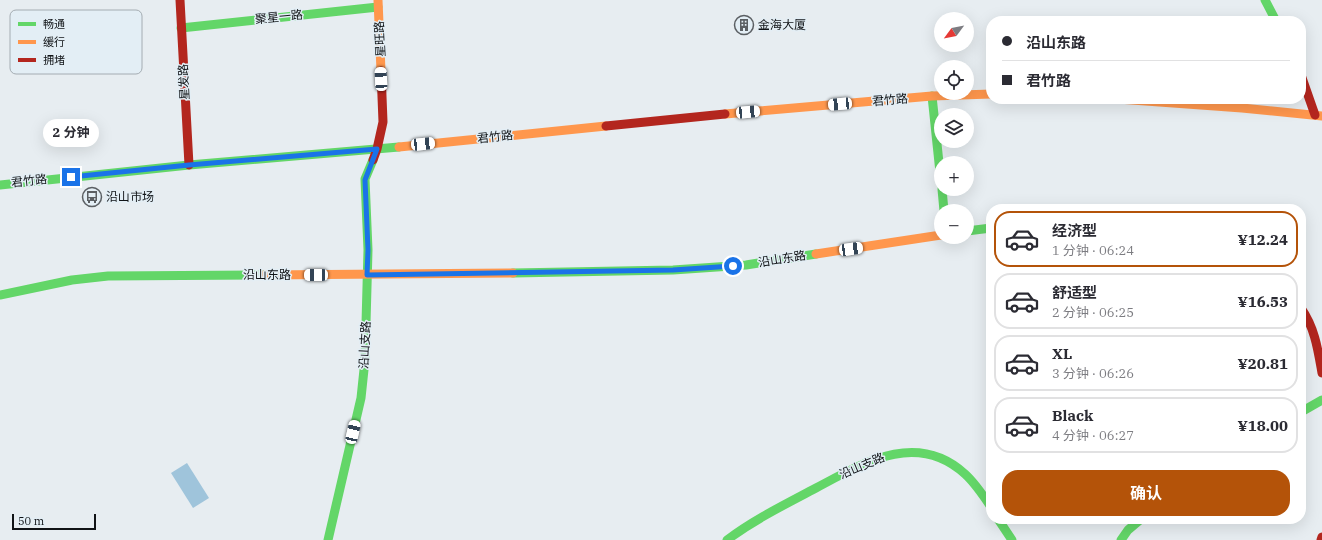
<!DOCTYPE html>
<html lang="zh">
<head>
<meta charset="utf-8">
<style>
  body { margin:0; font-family:"IBM Plex Serif","Noto Sans SC",serif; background:#f2f2f3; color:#2b2b33; height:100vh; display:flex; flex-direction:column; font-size:15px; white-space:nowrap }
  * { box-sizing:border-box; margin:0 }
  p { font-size:13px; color:#7c7c81 }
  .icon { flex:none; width:22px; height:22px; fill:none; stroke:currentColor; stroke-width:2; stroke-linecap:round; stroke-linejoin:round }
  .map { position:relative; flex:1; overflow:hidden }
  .sheet { position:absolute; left:986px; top:204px; width:320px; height:320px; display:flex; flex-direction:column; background:#fff; border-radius:16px; box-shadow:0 4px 16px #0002 }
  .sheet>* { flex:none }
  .top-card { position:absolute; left:986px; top:16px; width:320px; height:88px; border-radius:16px; box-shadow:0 4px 16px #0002; display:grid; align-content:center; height:88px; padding:0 16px; background:#fff }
  .needle { width:26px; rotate:238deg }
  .buttons { position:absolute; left:934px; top:12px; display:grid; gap:8px }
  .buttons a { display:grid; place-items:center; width:40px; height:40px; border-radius:50%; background:#fff; box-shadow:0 4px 16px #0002; font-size:20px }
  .scale { position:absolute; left:12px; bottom:10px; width:84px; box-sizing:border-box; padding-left:4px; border:2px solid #101316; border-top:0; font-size:11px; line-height:14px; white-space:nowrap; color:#101316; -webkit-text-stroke:3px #e3eef5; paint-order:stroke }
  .end { position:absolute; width:18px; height:18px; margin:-9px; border:5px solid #1a73e8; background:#fff; box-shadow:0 0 0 2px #fff }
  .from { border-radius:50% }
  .bubble { position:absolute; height:28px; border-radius:14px; background:#fff; box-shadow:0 4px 16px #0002; font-size:13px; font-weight:700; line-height:28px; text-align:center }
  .car { position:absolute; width:12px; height:24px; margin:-12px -6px; border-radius:5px; box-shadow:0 0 3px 1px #0007; background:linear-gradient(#fff 24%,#345 0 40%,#fff 0 76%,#345 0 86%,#fff 0) }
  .top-card b { display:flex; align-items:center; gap:14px; height:38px; font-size:15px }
  .top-card b+b { border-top:1px solid #e1e1e2 }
  .top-card i { width:10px; height:10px; background:#2b2b33 }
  ul { padding:7px 0 0; list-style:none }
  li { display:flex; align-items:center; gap:12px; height:56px; margin:0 8px 6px; padding:0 8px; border:2px solid #e1e1e2; border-radius:16px }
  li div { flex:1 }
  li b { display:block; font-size:15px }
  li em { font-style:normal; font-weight:700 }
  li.selected { border-color:#b45309 }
  li>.icon { width:36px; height:36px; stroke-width:1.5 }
  .cta { display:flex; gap:8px; margin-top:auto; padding:8px 16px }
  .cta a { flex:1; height:46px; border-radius:16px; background:#b45309; color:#fff; font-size:16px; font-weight:700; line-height:46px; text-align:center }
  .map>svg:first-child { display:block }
</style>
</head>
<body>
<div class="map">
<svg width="1322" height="540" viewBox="0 0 1322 540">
  <rect width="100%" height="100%" fill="#e7edf1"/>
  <path fill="#9fc4db" d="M187 463 209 498 193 508 171 473Z"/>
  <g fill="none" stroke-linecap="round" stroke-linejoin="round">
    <g stroke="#63d668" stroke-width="9">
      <path d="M1265 0 1276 21"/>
      <path d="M181 28 378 7"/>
      <path d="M932 96 941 182"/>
      <path d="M0 185 189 165 399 147"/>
      <path d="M942 189 944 211"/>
      <path d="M967 231 991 228"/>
      <path d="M513 273 673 270 746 265 816 254"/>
      <path d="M0 295 72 280 108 276 264 275"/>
      <path d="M1301 412 1322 400"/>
      <path d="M998 519 1012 540"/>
      <path d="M328 540 361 398 365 360 368 250 365 179 373 160"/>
      <path d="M727 540C755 519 786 504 816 488 863 463 917 430 965 474 975 483 983 495 991 507"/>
      <path d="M1121 540 1128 530 1141 519"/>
    </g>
    <g stroke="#ff974d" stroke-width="9">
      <path d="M378 0 381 71"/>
      <path d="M1118 99 1242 108 1322 116"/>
      <path d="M725 114 932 96 991 94"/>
      <path d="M399 147 606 126"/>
      <path d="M816 254 941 235"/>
      <path d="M264 275 513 273"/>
    </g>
    <g stroke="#b3261e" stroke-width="9">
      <path d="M180 0 189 165"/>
      <path d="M1301 75 1315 115"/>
      <path d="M606 126 725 114"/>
      <path d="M373 160 377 149 383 122 381 71"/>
      <path d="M1301 308C1315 328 1318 350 1322 373"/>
      <path d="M1321 540 1322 537"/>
    </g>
  </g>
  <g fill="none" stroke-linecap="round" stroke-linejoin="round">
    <path stroke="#1a73e8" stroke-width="5" d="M71 177 189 165 377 149 365 180 368 250 367 275 673 270 733 266"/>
  </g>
  <defs>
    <symbol id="building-ring" viewBox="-11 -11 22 22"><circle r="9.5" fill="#e3eef5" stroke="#5b5f63" stroke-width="1.5"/><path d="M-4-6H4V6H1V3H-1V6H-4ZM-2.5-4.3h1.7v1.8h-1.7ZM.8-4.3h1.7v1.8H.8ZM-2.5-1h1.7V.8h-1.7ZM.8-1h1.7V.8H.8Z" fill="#5b5f63"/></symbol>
    <symbol id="bus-ring" viewBox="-11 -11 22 22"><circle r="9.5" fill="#e3eef5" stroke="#5b5f63" stroke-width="1.5"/><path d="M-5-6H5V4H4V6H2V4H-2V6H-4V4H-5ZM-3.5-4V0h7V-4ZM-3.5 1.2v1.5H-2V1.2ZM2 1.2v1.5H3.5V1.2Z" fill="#5b5f63"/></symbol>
  </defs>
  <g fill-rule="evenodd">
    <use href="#building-ring" x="733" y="14" width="22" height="22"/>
    <use href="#bus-ring" x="81" y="186" width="22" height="22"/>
  </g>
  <g text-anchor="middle" stroke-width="3" stroke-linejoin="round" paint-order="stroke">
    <g font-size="12" fill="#101316" stroke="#e3eef5">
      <text transform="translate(279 17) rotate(-6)" y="4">聚星一路</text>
      <text transform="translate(380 39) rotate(-93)" y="4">星旺路</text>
      <text transform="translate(184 82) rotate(-93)" y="4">星发路</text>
      <text transform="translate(890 100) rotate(-5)" y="4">君竹路</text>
      <text transform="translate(495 137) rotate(-6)" y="4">君竹路</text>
      <text transform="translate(29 181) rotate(-6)" y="4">君竹路</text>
      <text transform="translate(782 259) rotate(-9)" y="4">沿山东路</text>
      <text x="267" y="279">沿山东路</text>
      <text transform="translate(365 345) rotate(-87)" y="4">沿山支路</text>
      <text transform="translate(862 466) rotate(-23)" y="4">沿山支路</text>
    </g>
    <g font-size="12" fill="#101316" stroke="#e3eef5" text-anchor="start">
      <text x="758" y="29">金海大厦</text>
      <text x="106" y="201">沿山市场</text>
    </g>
  </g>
  <rect x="10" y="10" width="132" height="64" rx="6" fill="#e3eef5" stroke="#a4acb2" stroke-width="1"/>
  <rect x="18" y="22" width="18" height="4" fill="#63d668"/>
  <rect x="18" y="40" width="18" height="4" fill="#ff974d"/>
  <rect x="18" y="58" width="18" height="4" fill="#b3261e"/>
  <g font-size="11" fill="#101316">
    <text x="43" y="28">畅通</text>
    <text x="43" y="46">缓行</text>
    <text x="43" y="64">拥堵</text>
  </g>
</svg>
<div class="buttons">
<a><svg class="needle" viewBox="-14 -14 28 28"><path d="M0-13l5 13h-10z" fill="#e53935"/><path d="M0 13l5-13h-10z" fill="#7c7c81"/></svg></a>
<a><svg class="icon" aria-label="locate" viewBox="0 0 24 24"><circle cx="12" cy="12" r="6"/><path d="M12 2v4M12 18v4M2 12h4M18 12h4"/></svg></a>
<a><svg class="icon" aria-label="layers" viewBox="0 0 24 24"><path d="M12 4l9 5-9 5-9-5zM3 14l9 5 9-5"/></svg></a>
<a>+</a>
<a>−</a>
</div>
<div class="scale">50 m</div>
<i class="end from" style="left:733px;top:266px"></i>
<i class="end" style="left:71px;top:177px"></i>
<div class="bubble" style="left:43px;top:119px;width:56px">2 分钟</div>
<i class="car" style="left:381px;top:79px;rotate:357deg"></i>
<i class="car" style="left:840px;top:104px;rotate:265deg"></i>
<i class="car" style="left:748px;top:112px;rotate:85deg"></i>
<i class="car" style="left:423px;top:144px;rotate:84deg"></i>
<i class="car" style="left:851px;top:249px;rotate:82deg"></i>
<i class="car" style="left:316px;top:275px;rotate:270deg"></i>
<i class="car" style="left:353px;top:432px;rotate:13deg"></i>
<div class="top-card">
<b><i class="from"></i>沿山东路</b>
<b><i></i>君竹路</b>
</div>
<section class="sheet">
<ul>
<li class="selected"><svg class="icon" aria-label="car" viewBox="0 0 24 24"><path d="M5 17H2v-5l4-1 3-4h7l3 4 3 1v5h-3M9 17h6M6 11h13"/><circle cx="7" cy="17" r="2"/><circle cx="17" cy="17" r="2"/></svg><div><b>经济型</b><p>1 分钟 · 06:24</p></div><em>¥12.24</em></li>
<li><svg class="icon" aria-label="car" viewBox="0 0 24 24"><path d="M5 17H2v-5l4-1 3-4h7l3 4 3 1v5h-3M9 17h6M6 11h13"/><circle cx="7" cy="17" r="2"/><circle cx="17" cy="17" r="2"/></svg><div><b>舒适型</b><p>2 分钟 · 06:25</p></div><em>¥16.53</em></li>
<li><svg class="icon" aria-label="car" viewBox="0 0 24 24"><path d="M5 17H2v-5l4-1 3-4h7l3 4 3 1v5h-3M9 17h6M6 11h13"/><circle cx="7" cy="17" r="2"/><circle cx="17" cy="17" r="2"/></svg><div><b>XL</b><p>3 分钟 · 06:26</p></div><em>¥20.81</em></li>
<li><svg class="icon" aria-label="car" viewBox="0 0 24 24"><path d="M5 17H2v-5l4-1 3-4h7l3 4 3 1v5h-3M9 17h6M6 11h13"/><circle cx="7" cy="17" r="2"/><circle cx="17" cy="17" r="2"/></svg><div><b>Black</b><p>4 分钟 · 06:27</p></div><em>¥18.00</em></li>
</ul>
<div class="cta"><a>确认</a></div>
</section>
</div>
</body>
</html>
